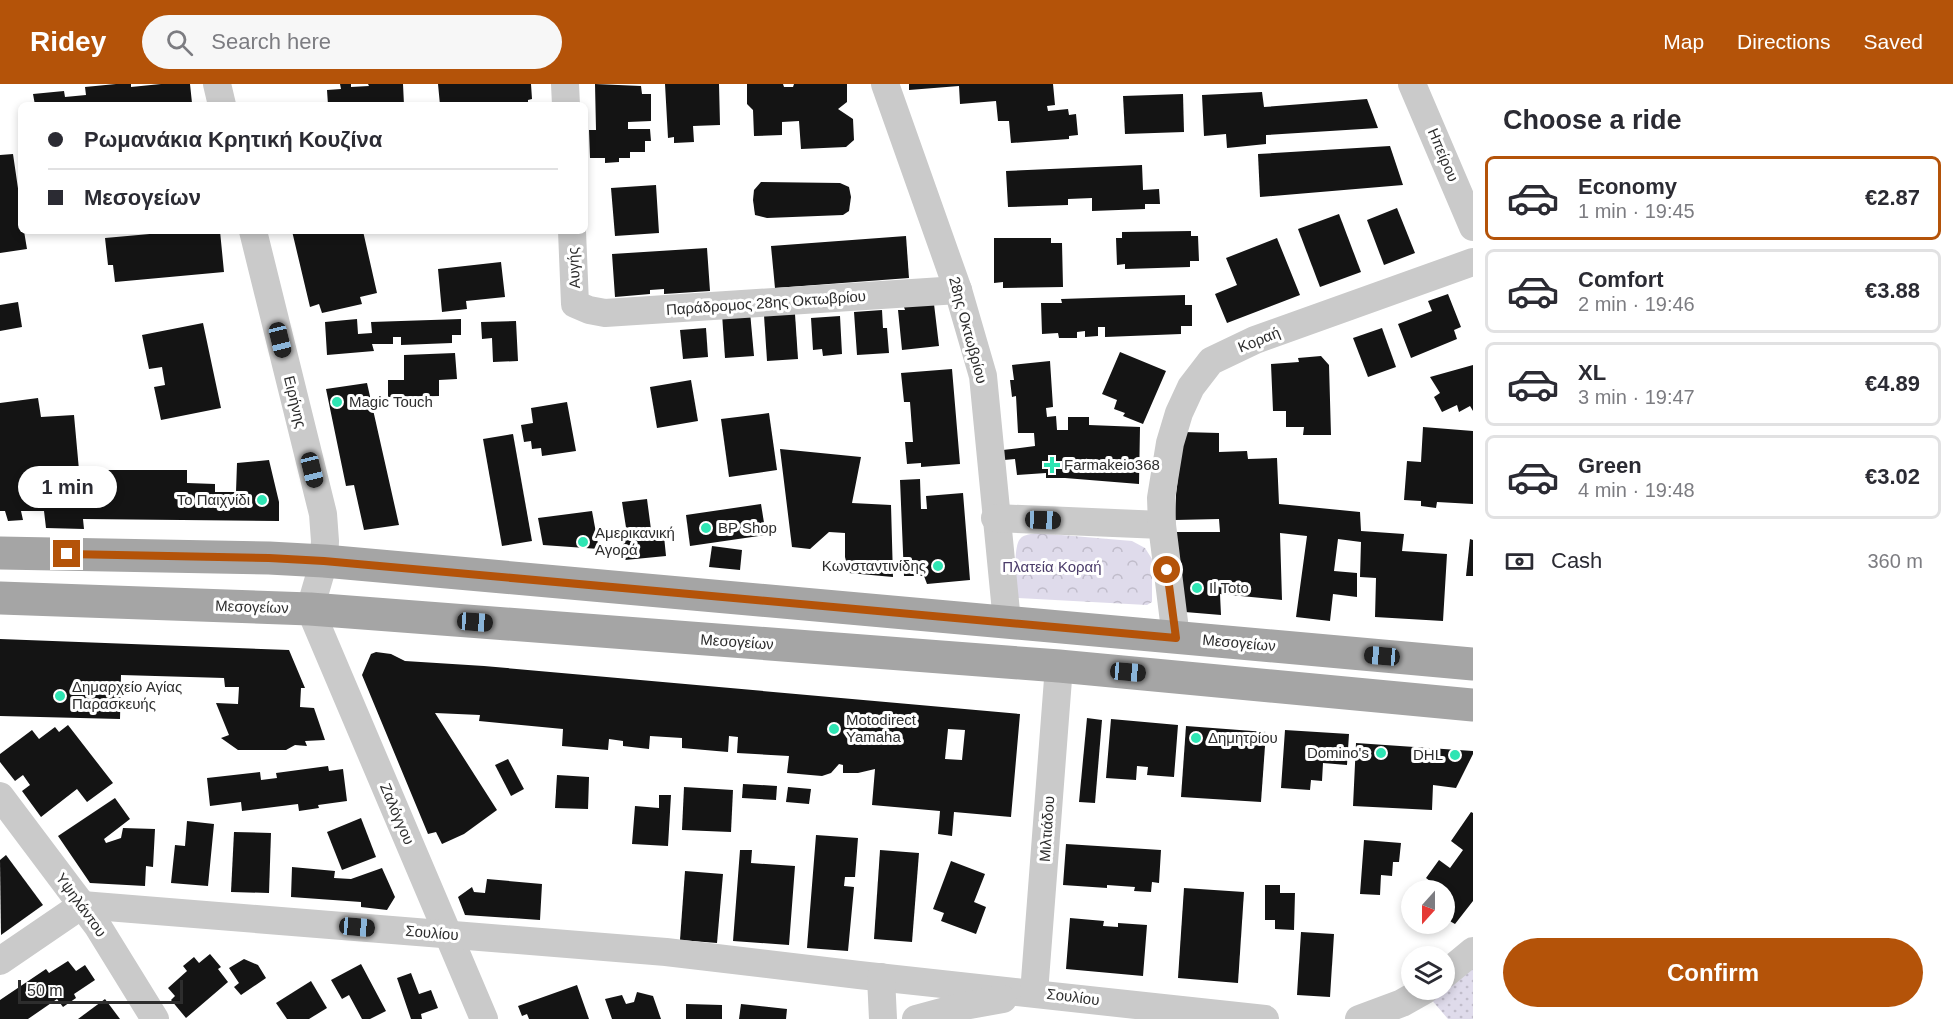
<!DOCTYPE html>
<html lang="en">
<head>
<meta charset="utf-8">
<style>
  body { margin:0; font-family:Arial,sans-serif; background:#f7f7f7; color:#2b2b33; height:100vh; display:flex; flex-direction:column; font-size:22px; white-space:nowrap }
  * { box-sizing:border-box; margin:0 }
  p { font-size:20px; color:#7c7c81 }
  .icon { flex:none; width:33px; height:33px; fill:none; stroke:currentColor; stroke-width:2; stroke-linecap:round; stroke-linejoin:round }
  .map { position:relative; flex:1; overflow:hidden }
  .side { display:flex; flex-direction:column; background:#fff; width:480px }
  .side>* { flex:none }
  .banner { position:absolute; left:18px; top:18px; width:570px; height:132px; border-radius:9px; box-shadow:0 3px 9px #0003; display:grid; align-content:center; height:132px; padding:0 30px; background:#fff }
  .needle { width:39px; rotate:201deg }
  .controls { position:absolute; left:1401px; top:796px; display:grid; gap:12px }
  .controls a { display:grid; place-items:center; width:54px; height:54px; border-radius:50%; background:#fff; box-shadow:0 3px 9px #0003; font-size:30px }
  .scale { position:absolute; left:18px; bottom:15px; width:165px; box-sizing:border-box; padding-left:6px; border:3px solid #2d2d2d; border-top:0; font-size:16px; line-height:21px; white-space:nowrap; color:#2d2d2d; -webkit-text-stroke:4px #fff; paint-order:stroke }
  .end { position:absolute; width:27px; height:27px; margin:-14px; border:8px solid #b45309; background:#fff; box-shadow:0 0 0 3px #fff }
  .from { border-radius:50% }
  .bubble { position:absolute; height:42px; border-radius:21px; background:#fff; box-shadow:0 3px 9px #0003; font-size:20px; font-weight:800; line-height:42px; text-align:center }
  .car { position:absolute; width:18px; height:36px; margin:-18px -9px; border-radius:8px; box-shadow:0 0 4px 2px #0007; background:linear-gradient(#222 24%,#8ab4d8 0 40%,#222 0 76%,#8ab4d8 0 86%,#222 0) }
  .banner b { display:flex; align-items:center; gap:21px; height:57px; font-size:22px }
  .banner b+b { border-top:2px solid #e1e1e2 }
  .banner i { width:15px; height:15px; background:#2b2b33 }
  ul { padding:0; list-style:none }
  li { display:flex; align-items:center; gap:18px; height:84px; margin:0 12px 9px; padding:0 18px; border:3px solid #e1e1e2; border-radius:9px }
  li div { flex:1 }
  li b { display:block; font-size:22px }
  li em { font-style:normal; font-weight:800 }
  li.selected { border-color:#b45309 }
  li>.icon { width:54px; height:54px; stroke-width:1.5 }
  h2 { padding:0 30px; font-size:27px; line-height:72px }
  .pay { display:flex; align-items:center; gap:15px; height:66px; padding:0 30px; font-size:22px }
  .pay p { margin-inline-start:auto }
  .action { display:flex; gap:12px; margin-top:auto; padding:12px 30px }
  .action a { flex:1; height:69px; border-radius:36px; background:#b45309; color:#fff; font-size:24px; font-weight:800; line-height:69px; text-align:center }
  header { display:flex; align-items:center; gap:36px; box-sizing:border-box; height:84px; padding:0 30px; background:#b45309; color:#fff }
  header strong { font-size:28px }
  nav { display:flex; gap:33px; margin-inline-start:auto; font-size:21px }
  .search { width:420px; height:54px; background:#f7f7f7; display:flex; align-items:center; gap:15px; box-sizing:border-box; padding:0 21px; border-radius:33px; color:#7c7c81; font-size:22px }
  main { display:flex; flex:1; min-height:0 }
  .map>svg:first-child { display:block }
</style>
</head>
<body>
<header>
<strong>Ridey</strong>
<div class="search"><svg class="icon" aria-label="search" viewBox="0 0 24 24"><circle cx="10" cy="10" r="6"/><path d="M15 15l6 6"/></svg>Search here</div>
<nav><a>Map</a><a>Directions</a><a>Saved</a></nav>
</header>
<main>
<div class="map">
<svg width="1473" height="935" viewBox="0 0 1473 935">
  <defs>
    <pattern id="grass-dots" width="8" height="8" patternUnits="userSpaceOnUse" patternTransform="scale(1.5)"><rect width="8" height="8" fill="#dfdbeb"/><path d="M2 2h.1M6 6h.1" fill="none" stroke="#c0bcca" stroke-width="1.8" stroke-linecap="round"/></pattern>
    <pattern id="forest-crowns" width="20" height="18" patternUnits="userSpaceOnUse" patternTransform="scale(1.5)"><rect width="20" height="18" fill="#dfdbeb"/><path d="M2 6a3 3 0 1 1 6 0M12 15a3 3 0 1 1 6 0" fill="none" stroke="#c0bcca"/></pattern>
  </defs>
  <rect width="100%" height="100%" fill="#fff"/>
  <path fill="url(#grass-dots)" d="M1473 866V935H1448L1430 914 1437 906H1444L1445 898Z"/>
  <path fill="url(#forest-crowns)" d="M1038 449 1132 457 1145 464 1152 475V518L1147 521 1018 514 1016 509C1016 498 1013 463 1020 455 1024 450 1032 450 1038 449Z"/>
  <g fill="#141414" fill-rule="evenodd">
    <path d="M116 0H131V3L161 0H190L192 19H188V21H35L33 10 64 7 65 13 86 11 85 3Z"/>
    <path d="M340 0H351V3L369 2 368 0H403L404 21H328L327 6 341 5Z"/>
    <path d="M438 0H531L532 15 528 16V21H440Z"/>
    <path d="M595 0 641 2 642 10H651V37L628 38V45H650L651 57H645V68H630V74H619V78L605 79V74H590L589 46H596Z"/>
    <path d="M665 0H719L720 41 693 42 694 58 674 59V53L668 54Z"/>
    <path d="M747 0H783L784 3H793L794 0H847V18L838 25 853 35 854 56 846 63 801 65 799 37 782 38V51L754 52 753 26 747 20Z"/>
    <path d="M909 0H1053L1055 21 1047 22 1048 27 1068 25 1069 31 1076 30 1078 51 1069 52V55L1011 59 1009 37H998L996 17 960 20 959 2 909 6Z"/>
    <path d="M1262 8 1264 23 1367 15 1378 44 1266 51V60L1227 64 1226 50 1204 52 1202 11Z"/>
    <path d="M1183 10 1184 48 1125 50 1123 12Z"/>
    <path d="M1390 62 1403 101 1260 113 1258 70Z"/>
    <path d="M13 70 21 125V147H24L27 165 0 169V71Z"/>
    <path d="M1142 81 1143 106 1159 105 1160 120H1145V125L1092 127V114L1068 115V121L1008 123 1006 87Z"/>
    <path d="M761 98 840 99 849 103 851 113 849 127 843 131 767 134 755 131 753 116 754 106Z"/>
    <path d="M656 101 659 149 615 152 611 104Z"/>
    <path d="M1397 124 1415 169 1384 181 1367 136Z"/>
    <path d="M1339 130 1361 188 1320 203 1298 145Z"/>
    <path d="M183 147H220L224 188 115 198 113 181H108L105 154Z"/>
    <path d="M292 147H363L377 209 360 213 362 220 322 229 319 220 310 223Z"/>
    <path d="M447 147H473V149L448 150Z"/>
    <path d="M1191 147V152H1198L1199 177H1190V183L1125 185V180L1117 181 1116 154H1122V148Z"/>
    <path d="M906 152 909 194 775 204 771 162Z"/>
    <path d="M994 154H1051V159H1062L1063 203 1003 204V198L994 199Z"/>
    <path d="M1277 154 1300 211 1227 239 1215 210 1237 201 1226 174Z"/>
    <path d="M707 164 710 207 664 210V205L650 206V210L615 213 612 170Z"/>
    <path d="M501 178 505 213 466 217 467 225 442 228 438 185Z"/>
    <path d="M1448 210 1461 243 1454 246 1457 255 1411 274 1398 240 1432 227 1428 217Z"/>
    <path d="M1185 211V221H1192V242H1181V250L1105 253V243H1098V252L1085 253V247L1077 248V254H1059L1058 249 1042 250 1041 219H1062L1061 215Z"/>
    <path d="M18 218 22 243 0 247V221Z"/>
    <path d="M934 220 939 262 902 266 898 226H905L904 223Z"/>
    <path d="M882 226 883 244H887L889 269 857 271 854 228Z"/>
    <path d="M750 228 754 272 725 274 722 230Z"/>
    <path d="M795 230 798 275 767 277 764 231Z"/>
    <path d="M840 232 842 270 823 272 822 265 813 266 811 234Z"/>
    <path d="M357 235 358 250 372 249 371 238 461 235V251H452V259L401 261V253H393V260H372L374 267 327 271 325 238Z"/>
    <path d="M516 237 518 277 493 278 492 254 482 255 481 238Z"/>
    <path d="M203 239 221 324 161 336 154 303 165 301 162 283 149 285 142 251Z"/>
    <path d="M706 244 708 273 683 275 680 246Z"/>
    <path d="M1382 244 1396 283 1368 293 1353 254Z"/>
    <path d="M1120 268 1166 287 1143 340 1123 332 1125 329 1114 325 1117 316 1102 310Z"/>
    <path d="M455 269 457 295 439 296V312L388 313V296H404V271Z"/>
    <path d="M1321 272 1329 281 1331 351H1303L1304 343H1286V327H1273L1271 280 1299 278 1298 274Z"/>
    <path d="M1050 277 1053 323 1046 324 1047 333 1056 332 1057 346H1068V333H1089V341L1140 343 1139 400 1065 394H1046V389L1017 391 1015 375 1004 376 1003 366 1035 362 1034 349H1018L1016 312 1012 313 1010 296H1014L1012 281Z"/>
    <path d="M1473 281V327L1470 322 1459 328 1457 321 1442 328 1434 313 1440 309 1430 293Z"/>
    <path d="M952 285 960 380 921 383V379L907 380 905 358H913L910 318H904L901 289Z"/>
    <path d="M691 296 698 337 657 344 650 303Z"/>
    <path d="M367 299 399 441 364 446 354 401 346 402 326 305Z"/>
    <path d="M38 314 41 333 74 331 79 386H187V399L215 400V408H236L237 379 269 376 279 418V437L83 435 84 445 46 444 44 427H21L23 436 8 437 5 427H0V319Z"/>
    <path d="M567 318 576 367 542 372 541 364 532 365 531 357 524 358 521 341 533 339 531 324Z"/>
    <path d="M769 329 777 386 729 393 721 335Z"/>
    <path d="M1423 343 1473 347V420L1437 418 1436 424 1421 422V417L1404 416 1407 377 1421 378Z"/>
    <path d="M1183 348 1219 349V368L1247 367 1248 375 1277 374 1279 420 1360 428 1361 447 1404 450 1402 467 1447 470 1443 537 1375 533 1376 494 1360 493 1361 458 1338 455 1334 487 1357 489V513L1333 510 1330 537 1296 533 1307 452 1280 449 1282 516 1220 510 1221 531 1185 528 1175 448H1220L1219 435 1175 436 1176 411Z"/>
    <path d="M513 350 532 457 502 462 483 355Z"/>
    <path d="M780 365 861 373 852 419 891 421 893 493 849 489 845 473V449L829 448 810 465 792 463Z"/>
    <path d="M920 395 921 425H927L926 412 963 409 970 496 927 500 924 492H904L900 396Z"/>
    <path d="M647 415 652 453 664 452 666 472 625 476 623 456H628L622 418Z"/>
    <path d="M761 420 766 451 690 462 686 431Z"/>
    <path d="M592 427 599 465 543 461 538 434Z"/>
    <path d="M1470 455 1473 456V492H1466Z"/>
    <path d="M712 462 742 466 740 486 709 483Z"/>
    <path d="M0 555 289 566 305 604H301L300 623 314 624 325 656 305 657 307 662 295 661 286 666H238L221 654 229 651 216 619 238 620 239 603H225L224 594 121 591 120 635 0 632Z"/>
    <path d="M376 568 391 570 405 577 484 582 1020 630 1011 733 954 728 952 752 938 750 940 727 872 721 875 685 858 689H843V681L839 680 831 689 822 692 787 689 789 672 737 669 738 653 729 652 728 668 682 664V654L650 652 649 665 623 662V657L609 655 608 666 562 662 563 645 479 637 480 631 435 629 497 726 464 750 442 760 436 748 428 750 362 591 371 570ZM948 645 965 646 962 676 945 675Z"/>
    <path d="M1087 634 1102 636 1095 719 1079 718Z"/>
    <path d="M1111 635 1178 641 1174 693 1147 691 1148 683 1137 682 1136 696 1106 694Z"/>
    <path d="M68 641 113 699 87 718 77 705 41 733 22 707 30 701 23 691 15 697 0 678V670L32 646 39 655 55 643 59 648Z"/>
    <path d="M1186 642 1266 648 1261 718 1181 713Z"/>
    <path d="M1285 646 1349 650 1347 681 1323 679 1322 697 1311 696 1310 706 1281 704Z"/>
    <path d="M1356 659 1473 667V670L1456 704 1433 701 1432 726 1353 722Z"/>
    <path d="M508 675 524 705 511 712 495 681Z"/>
    <path d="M328 682 329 687 343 685 347 717 318 721 319 724 299 727 298 720 242 727 241 718 210 722 207 694 260 688 261 696 277 694 276 689Z"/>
    <path d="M557 691 589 693 588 725 555 724Z"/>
    <path d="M743 700 777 702 776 716 742 714Z"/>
    <path d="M684 703 733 706 731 748 682 746Z"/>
    <path d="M788 703 811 705 809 720 786 718Z"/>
    <path d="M659 711H671L668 762 632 760 635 722 659 724Z"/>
    <path d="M115 714 130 735 104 755 106 759 121 754 123 744 155 745 153 783 146 782 145 802 90 799 58 752Z"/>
    <path d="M1471 728 1473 729V817L1455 840 1446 835 1444 837V807H1423L1430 797 1426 794 1439 776 1450 784 1463 766 1451 757Z"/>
    <path d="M361 734 376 773 342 786 327 748Z"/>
    <path d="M187 737 214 740 208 802 171 799 175 761 185 762Z"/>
    <path d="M234 748 271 749 269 809 231 808Z"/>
    <path d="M816 751 858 754 855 793H845L844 802 854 803 848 867 807 864Z"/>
    <path d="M1364 756 1401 759 1399 778H1393L1392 792 1381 791 1380 811 1360 810Z"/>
    <path d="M1066 760 1161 766 1159 799 1152 798 1151 808 1134 807 1135 803 1107 801V804L1063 801Z"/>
    <path d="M740 766H752L751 779 795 782 789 861 733 857Z"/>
    <path d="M880 766 919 769 912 858 874 855Z"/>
    <path d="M6 771 43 821 1 851 0 776Z"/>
    <path d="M951 777 985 790 974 818 986 823 976 850 941 837 944 829 933 825Z"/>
    <path d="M292 783 335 787 334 794 351 795 382 784 395 813 387 826 361 823V818L291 813Z"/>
    <path d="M685 787 723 790 717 859 680 856Z"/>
    <path d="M487 795 542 800 540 836 465 831 458 813 472 803 474 808 485 809Z"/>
    <path d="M1265 801H1280V809H1295L1294 846 1275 845V836H1265Z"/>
    <path d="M1184 804 1244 808 1238 899 1178 894Z"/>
    <path d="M1070 834 1104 837 1103 842 1118 843V839L1147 841 1143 892 1066 885Z"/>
    <path d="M1301 848 1334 850 1330 913 1297 911Z"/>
    <path d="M210 870 221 883 218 885 228 898 186 934 171 916 175 912 168 904 187 887 183 882 194 873 199 879Z"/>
    <path d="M244 875 258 881 266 894 241 911 234 903 239 899 229 884Z"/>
    <path d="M68 877 76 887 85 881 95 896 74 910 76 914 63 923 57 915 28 935H0V916L46 885 49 889Z"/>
    <path d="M361 880 386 927 370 935H362L349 911 342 915 331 896Z"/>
    <path d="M411 889 419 910 431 906 438 924 421 930 422 935H411L397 894Z"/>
    <path d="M311 897 327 924 309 935H287L276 919Z"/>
    <path d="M577 901 589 935H529L527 930 522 932 518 922Z"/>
    <path d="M637 908 653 912 661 935H612L605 915 622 911 626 920 634 918Z"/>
    <path d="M105 915 120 935H78Z"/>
    <path d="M686 920 722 921V935H686Z"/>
    <path d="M741 920 787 925 786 935H739Z"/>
  </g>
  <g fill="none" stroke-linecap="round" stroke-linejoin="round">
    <g stroke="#cacaca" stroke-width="28">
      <path d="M217 0 222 21"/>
      <path d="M565 0 566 21"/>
      <path d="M885 0 958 206 983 292 1007 538"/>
      <path d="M1412 0 1473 143"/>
      <path d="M253 147 323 430 325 457 324 477 310 525 484 935"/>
      <path d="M572 147 575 220 589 226 605 229 958 206"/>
      <path d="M995 434 1162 441"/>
      <path d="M1176 554 1162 441 1161 414 1170 359 1179 329 1191 303 1211 277 1255 256 1473 178"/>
      <path d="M0 712 97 841 155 935"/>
      <path d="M0 877 82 821 666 868 859 891 1265 935"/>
      <path d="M1444 891 1473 867"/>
      <path d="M881 893 883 935"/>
      <path d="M1034 909 1059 582"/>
      <path d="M916 935 964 922 1003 915"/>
      <path d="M1359 935 1402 919 1425 906"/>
    </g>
    <g stroke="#a5a5a5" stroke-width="33">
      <path d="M0 469 269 474 324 477 1473 580"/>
      <path d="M0 514 310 525 1059 582 1473 621"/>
    </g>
  </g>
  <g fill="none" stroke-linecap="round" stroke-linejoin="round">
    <path stroke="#b45309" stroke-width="8" d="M67 470 269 474 324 477 1176 554 1167 486"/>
  </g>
  <g fill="#2ee5b3" stroke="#fff" stroke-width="2">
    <circle cx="337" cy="318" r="6"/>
    <path d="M1049 372h6v6h6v6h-6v6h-6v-6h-6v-6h6z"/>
    <circle cx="262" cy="416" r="6"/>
    <circle cx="706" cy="444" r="6"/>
    <circle cx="583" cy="458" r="6"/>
    <circle cx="938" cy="482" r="6"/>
    <circle cx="1197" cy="504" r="6"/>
    <circle cx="60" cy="612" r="6"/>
    <circle cx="834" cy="645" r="6"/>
    <circle cx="1196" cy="654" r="6"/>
    <circle cx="1381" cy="669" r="6"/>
    <circle cx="1455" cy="671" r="6"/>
  </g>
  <g text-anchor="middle" stroke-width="6" stroke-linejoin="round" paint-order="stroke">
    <g font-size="15" fill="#2d2d2d" stroke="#fff">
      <text transform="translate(1443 71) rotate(67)" y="5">Ηπείρου</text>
      <text transform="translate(574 184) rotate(-93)" y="5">Αυγής</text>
      <text transform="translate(766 219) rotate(-4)" y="5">Παράδρομος 28ης Οκτωβρίου</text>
      <text transform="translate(968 246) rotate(75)" y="5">28ης Οκτωβρίου</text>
      <text transform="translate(1259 256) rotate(-22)" y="5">Κοραή</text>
      <text transform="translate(295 318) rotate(76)" y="5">Ειρήνης</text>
      <text transform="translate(252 523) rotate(2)" y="5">Μεσογείων</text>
      <text transform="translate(737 558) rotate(4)" y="5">Μεσογείων</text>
      <text transform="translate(1239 559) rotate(5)" y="5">Μεσογείων</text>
      <text transform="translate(397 730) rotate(67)" y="5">Ζαλόγγου</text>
      <text transform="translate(1047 745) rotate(-86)" y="5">Μιλτιάδου</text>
      <text transform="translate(81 821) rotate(54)" y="5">Υψηλάντου</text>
      <text transform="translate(432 849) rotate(5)" y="5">Σουλίου</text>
      <text transform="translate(1073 913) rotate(7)" y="5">Σουλίου</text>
    </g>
    <g font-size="15" fill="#2d2d2d" stroke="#fff" text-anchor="start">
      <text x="349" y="323">Magic Touch</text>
      <text x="1064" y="386">Farmakeio368</text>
      <text x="250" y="421" text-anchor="end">Το Παιχνίδι</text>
      <text x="718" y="449">BP Shop</text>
      <text x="595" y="454">Αμερικανική<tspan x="595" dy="17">Αγορά</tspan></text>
      <text x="926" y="487" text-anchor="end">Κωνσταντινίδης</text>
      <text x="1209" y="509">Il Toto</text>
      <text x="72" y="608">Δημαρχείο Αγίας<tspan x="72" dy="17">Παρασκευής</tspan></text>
      <text x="846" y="641">Motodirect<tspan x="846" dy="17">Yamaha</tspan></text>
      <text x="1208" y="659">Δημητρίου</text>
      <text x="1369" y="674" text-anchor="end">Domino's</text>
      <text x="1443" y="676" text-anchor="end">DHL</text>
    </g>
    <g font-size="15" fill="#4a3b69" stroke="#fff">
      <text x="1052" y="488">Πλατεία Κοραή</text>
    </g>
  </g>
</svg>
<div class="controls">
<a><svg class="needle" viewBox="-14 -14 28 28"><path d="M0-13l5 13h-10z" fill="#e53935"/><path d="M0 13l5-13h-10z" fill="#7c7c81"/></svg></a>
<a><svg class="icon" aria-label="layers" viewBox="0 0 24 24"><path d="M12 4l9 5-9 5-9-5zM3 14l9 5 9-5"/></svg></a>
</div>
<div class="scale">50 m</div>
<i class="end from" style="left:1167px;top:486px"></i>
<i class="end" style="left:67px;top:470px"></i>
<div class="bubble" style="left:18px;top:382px;width:99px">1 min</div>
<i class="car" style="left:280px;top:256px;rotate:166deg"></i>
<i class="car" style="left:312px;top:386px;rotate:166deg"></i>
<i class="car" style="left:1043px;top:436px;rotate:92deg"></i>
<i class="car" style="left:475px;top:538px;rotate:94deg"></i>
<i class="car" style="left:1382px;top:572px;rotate:275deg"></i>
<i class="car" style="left:1128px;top:588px;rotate:95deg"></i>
<i class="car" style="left:357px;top:843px;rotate:95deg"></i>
<div class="banner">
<b><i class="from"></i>Ρωμανάκια Κρητική Κουζίνα</b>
<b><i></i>Μεσογείων</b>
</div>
</div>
<section class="side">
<h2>Choose a ride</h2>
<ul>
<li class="selected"><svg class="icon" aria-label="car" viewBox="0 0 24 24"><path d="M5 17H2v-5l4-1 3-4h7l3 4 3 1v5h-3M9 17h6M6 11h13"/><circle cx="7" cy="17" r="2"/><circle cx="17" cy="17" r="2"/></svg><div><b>Economy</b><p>1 min · 19:45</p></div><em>€2.87</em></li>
<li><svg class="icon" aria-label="car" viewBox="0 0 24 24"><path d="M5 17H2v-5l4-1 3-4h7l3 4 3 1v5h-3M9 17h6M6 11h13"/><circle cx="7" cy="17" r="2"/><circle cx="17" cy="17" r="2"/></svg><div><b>Comfort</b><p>2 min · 19:46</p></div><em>€3.88</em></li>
<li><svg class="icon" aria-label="car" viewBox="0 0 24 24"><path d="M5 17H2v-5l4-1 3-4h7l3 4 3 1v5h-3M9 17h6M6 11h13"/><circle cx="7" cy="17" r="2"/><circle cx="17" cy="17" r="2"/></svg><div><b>XL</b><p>3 min · 19:47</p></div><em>€4.89</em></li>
<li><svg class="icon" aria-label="car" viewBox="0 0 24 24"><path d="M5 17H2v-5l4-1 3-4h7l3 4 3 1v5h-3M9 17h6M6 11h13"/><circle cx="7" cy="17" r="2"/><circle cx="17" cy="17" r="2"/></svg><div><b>Green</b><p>4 min · 19:48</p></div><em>€3.02</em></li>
</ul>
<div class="pay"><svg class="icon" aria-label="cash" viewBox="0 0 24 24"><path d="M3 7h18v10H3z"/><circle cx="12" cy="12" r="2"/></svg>Cash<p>360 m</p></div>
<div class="action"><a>Confirm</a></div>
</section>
</main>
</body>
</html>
